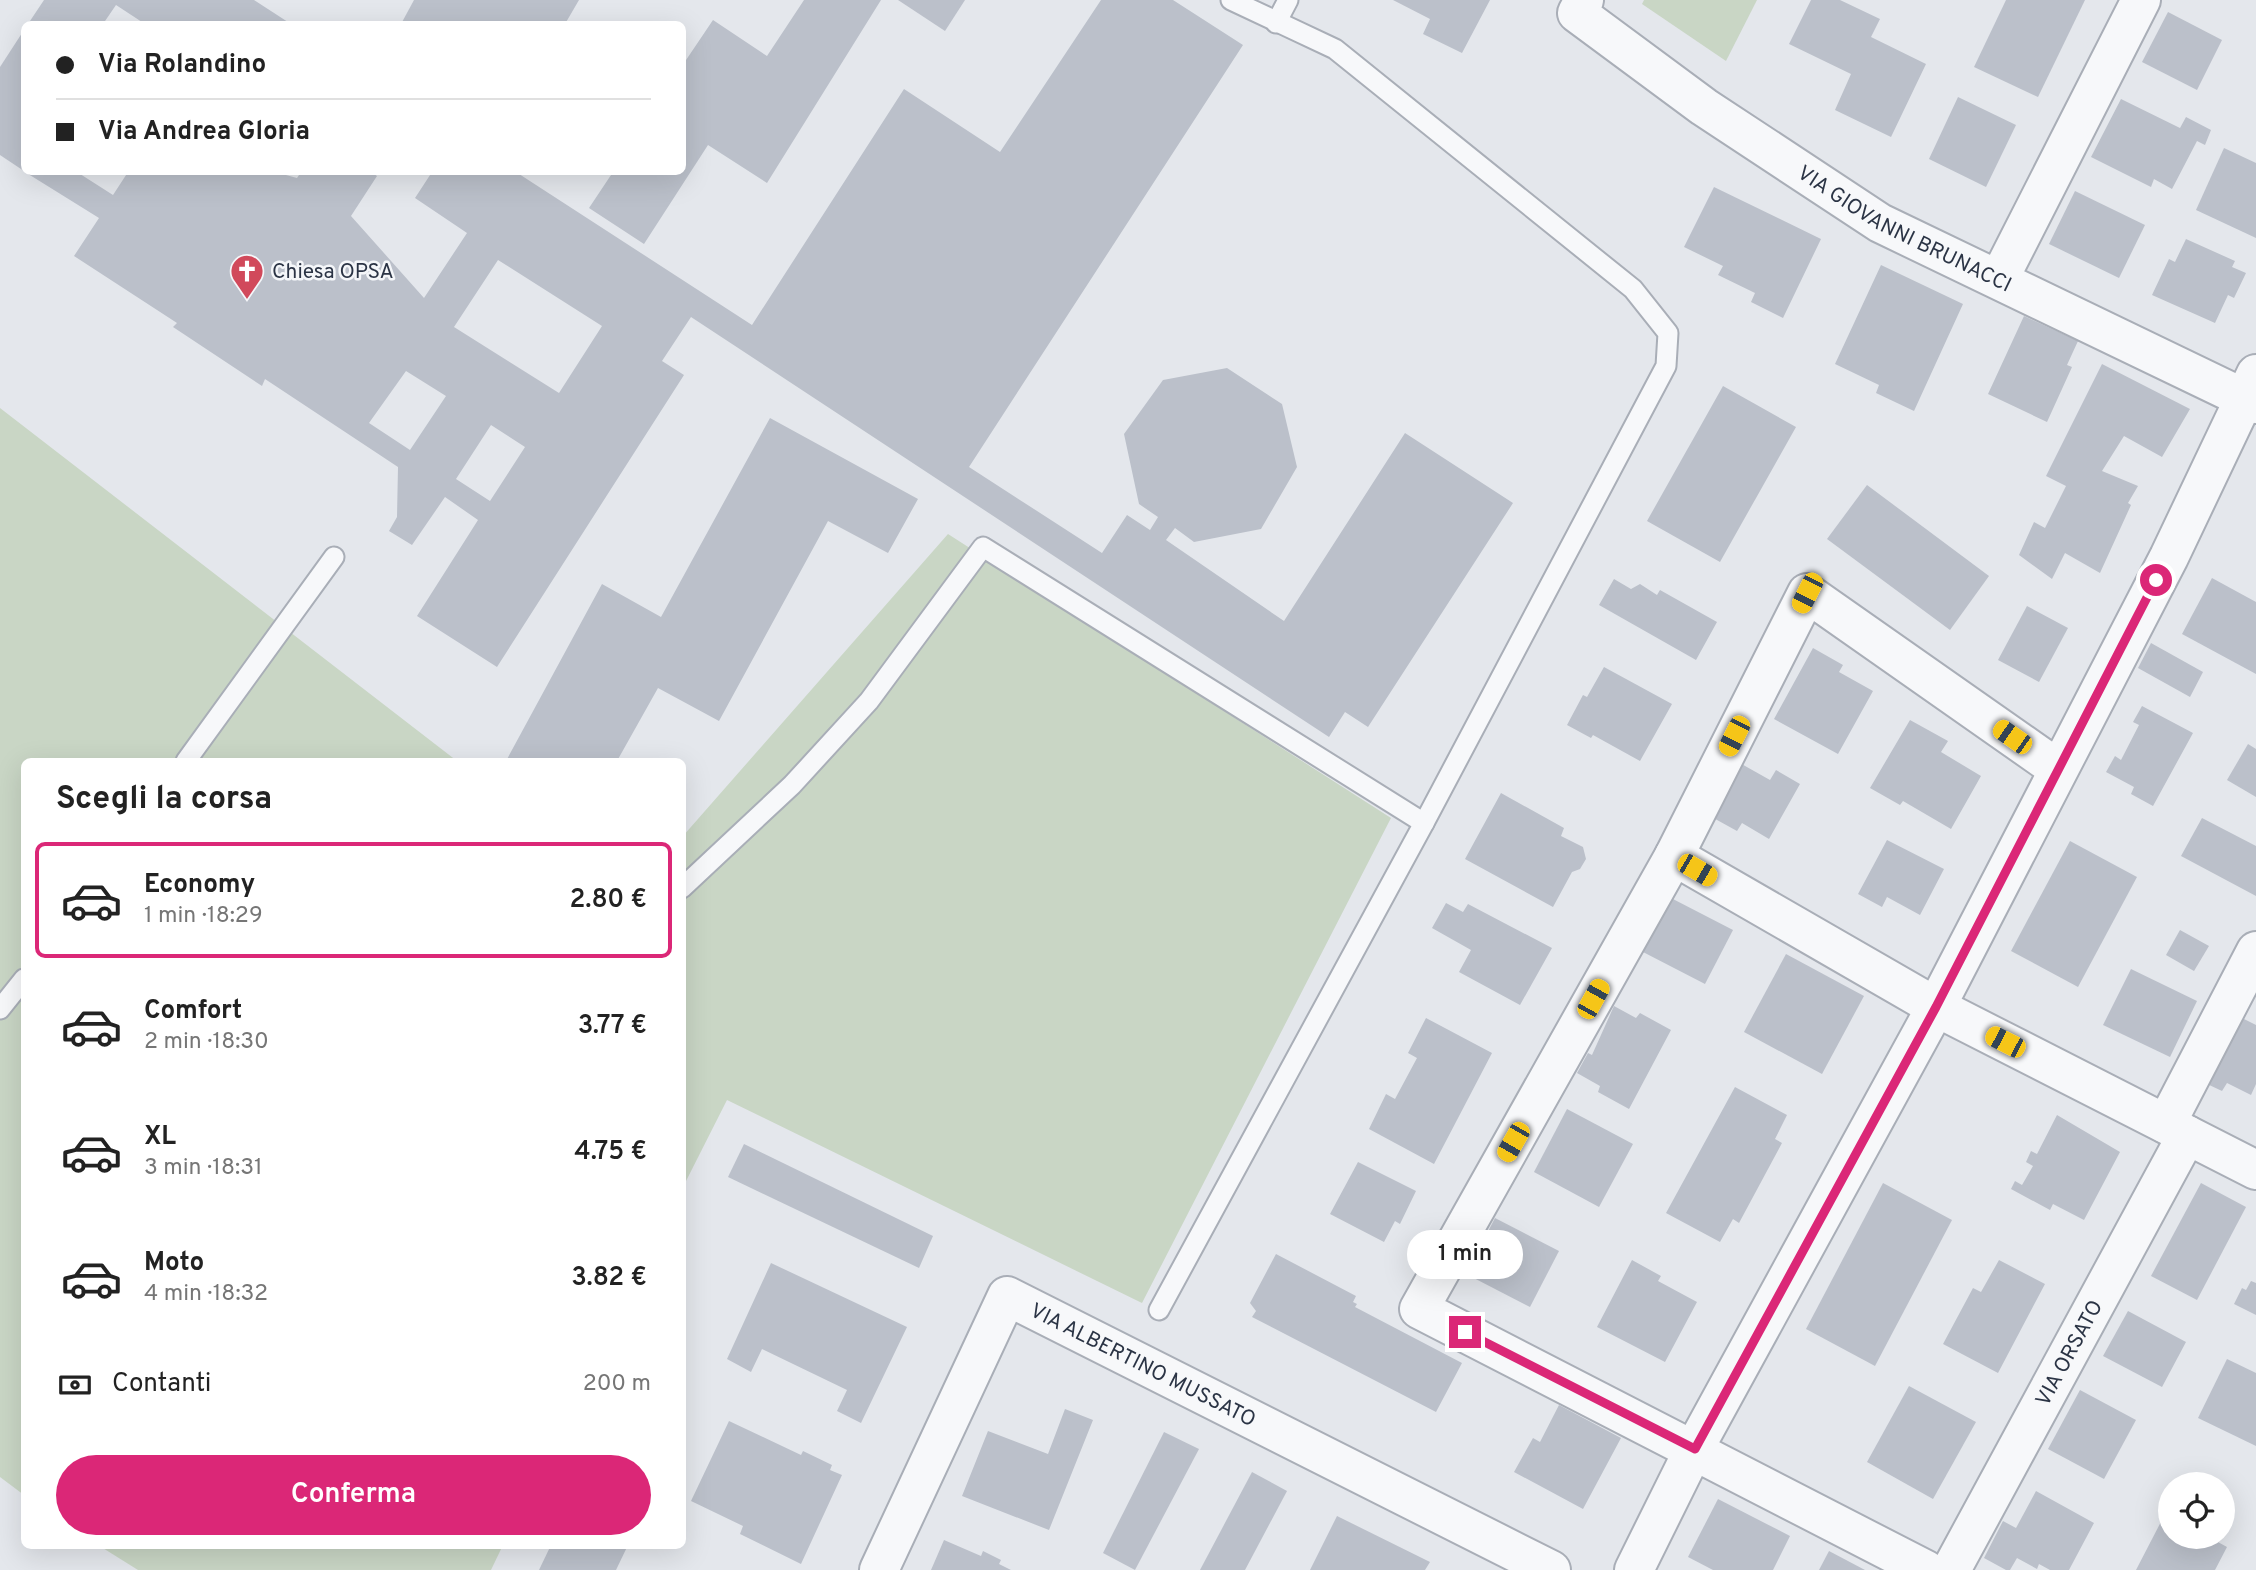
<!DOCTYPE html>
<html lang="it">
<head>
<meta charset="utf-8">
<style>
  body { margin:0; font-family:Overpass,sans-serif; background:#f6f6f6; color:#222; height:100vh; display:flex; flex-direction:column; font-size:26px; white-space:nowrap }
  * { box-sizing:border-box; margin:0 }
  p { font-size:23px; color:#767676 }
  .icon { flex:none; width:38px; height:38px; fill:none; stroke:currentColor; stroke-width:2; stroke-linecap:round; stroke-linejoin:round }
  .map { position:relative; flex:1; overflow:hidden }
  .sheet { position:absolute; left:21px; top:758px; width:665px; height:791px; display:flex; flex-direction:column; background:#fff; border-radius:10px; box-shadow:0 7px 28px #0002 }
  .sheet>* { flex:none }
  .guide { position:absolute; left:21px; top:21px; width:665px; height:154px; border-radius:10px; box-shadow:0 7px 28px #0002; display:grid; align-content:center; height:154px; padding:0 35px; background:#fff }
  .fabs { position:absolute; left:2158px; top:1472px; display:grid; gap:14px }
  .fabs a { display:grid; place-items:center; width:77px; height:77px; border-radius:50%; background:#fff; box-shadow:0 7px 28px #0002; font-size:35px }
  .end { position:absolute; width:32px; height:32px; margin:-16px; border:9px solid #db2777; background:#fff; box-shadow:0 0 0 4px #fff }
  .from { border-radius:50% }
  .bubble { position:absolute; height:49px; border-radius:24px; background:#fff; box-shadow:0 7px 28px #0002; font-size:23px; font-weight:600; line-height:49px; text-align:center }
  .car { position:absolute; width:21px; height:42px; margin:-21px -10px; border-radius:9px; box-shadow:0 0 5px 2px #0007; background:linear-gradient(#f5c518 24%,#345 0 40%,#f5c518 0 76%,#345 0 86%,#f5c518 0) }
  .guide b { display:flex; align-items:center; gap:24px; height:66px; font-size:26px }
  .guide b+b { border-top:2px solid #e0e0e0 }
  .guide i { width:18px; height:18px; background:#222 }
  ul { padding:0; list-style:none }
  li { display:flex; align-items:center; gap:21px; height:116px; margin:0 14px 10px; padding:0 21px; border:4px solid transparent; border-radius:10px }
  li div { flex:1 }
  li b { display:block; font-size:26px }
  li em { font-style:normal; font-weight:600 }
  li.current { border-color:#db2777 }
  li>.icon { width:63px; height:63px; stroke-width:1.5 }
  h2 { padding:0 35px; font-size:32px; line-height:84px }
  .pay { display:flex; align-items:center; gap:18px; height:77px; padding:0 35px; font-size:26px }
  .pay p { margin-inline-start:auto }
  .action { display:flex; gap:14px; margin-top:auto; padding:14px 35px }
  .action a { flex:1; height:80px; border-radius:42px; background:#db2777; color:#fff; font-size:28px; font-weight:600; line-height:80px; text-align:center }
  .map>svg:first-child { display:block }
</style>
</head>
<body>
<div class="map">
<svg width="2256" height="1570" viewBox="0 0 2256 1570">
  <rect width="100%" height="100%" fill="#e4e7ec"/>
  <g fill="#c9d6c5">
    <path d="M1644 0H1757L1726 61 1642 4Z"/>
    <path d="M0 408 457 761H24V1495L0 1477Z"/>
    <path d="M948 534 1391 818 1142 1303 727 1100 683 1187V836Z"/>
    <path d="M98 1545H503L491 1570H138Z"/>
  </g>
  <g fill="#bbc0ca" fill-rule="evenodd">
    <path d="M44 0H254L291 24H145L116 5 103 24H28Z"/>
    <path d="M414 0H579L565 24H401Z"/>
    <path d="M804 0H881L767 183 708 145 644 244 589 208 613 172H682V66L713 20 767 56Z"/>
    <path d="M898 0H965L945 31Z"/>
    <path d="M1101 0H1173L1243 45 969 467 1102 553 1127 515 1150 530 1158 517 1139 504 1124 434 1163 380 1227 368 1282 404 1297 467 1261 529 1194 542 1175 528 1166 540 1284 621 1405 433 1513 503 1368 727 1345 712 1329 737 691 317 662 361 684 375 497 667 417 616 478 520 445 497 412 545 389 531 397 517 398 467 265 379 262 386 173 327 177 323 74 256 99 218 25 172H77L113 195 128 172H275L297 178 301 172H371L377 176 351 216 424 298 467 233 415 198 432 172H516L752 325 904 89 1000 152ZM498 260 602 326 559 393 454 327ZM406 371 446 396 410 450 369 423ZM491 425 525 447 490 501 456 479Z"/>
    <path d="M1393 0H1490L1462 53 1423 34 1430 19Z"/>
    <path d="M1811 0H1840L1880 19 1871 37 1926 64 1891 137 1835 110 1851 74 1789 44Z"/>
    <path d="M2006 0H2085L2038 97 1974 67Z"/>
    <path d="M2168 12 2222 40 2197 90 2142 62Z"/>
    <path d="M24 30V171L0 155V67Z"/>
    <path d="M1958 97 2016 125 1986 187 1929 159Z"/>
    <path d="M2121 99 2180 128 2186 117 2211 130 2205 145 2197 141 2172 189 2154 179 2151 187 2091 157Z"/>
    <path d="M2224 148 2256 163V238L2196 210Z"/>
    <path d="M1714 187 1821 239 1783 318 1751 302 1755 293 1718 275 1723 266 1684 247Z"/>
    <path d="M2075 191 2145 225 2119 278 2049 244Z"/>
    <path d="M2186 239 2235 261 2232 267 2246 273 2234 298 2228 295 2215 323 2152 295 2169 259 2175 262Z"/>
    <path d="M1881 265 1963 304 1914 411 1876 393 1879 385 1835 364Z"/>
    <path d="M2024 316 2078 341 2067 365 2072 367 2047 422 1988 394Z"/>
    <path d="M2102 364 2190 409 2162 457 2124 436 2102 471 2138 486 2128 503 2131 505 2100 573 2065 553 2052 579 2019 555 2034 522 2045 528 2066 486 2046 476Z"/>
    <path d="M1723 386 1796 427 1720 562 1647 521Z"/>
    <path d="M770 418 918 499 888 553 828 521 719 721 658 688 617 761H506L602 584 661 617Z"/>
    <path d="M1867 485 1989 576 1950 630 1827 539Z"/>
    <path d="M2212 578 2256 602V674L2182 634Z"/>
    <path d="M1614 579 1631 589 1640 584 1657 595 1660 590 1717 622 1696 660 1599 605Z"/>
    <path d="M2027 606 2068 628 2039 682 1998 660Z"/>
    <path d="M2151 643 2203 672 2190 697 2138 668Z"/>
    <path d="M1813 648 1843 665 1839 672 1873 691 1838 754 1774 719Z"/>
    <path d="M1604 667 1672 704 1640 761 1593 735 1591 738 1567 725 1583 695 1587 697Z"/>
    <path d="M2142 706 2193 733 2153 806 2131 794 2134 787 2106 772 2115 756 2121 760 2139 725 2133 722Z"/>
    <path d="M1910 720 1948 741 1941 752 1981 776 1951 829 1903 801 1900 805 1870 788Z"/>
    <path d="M2248 744 2256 749V797L2227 780Z"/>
    <path d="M1738 762 1770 780 1776 770 1800 784 1769 839 1742 823 1737 831 1708 815Z"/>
    <path d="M1501 793 1564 828 1561 836 1583 847 1586 859 1580 869 1572 872 1553 907 1465 859Z"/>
    <path d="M2202 818 2256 846V896L2181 856Z"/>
    <path d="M1887 840 1944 869 1920 915 1887 897 1882 907 1858 894Z"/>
    <path d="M2070 841 2137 877 2078 987 2011 951Z"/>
    <path d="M1671 898 1733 930 1705 984 1643 952Z"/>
    <path d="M1446 903 1463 912 1468 904 1552 948 1520 1005 1459 972 1471 950 1432 928Z"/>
    <path d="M2180 930 2209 946 2194 971 2166 955Z"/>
    <path d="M1786 954 1864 996 1822 1074 1744 1032Z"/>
    <path d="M2131 969 2197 1001 2170 1057 2103 1025Z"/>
    <path d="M1614 1006 1636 1018 1640 1013 1671 1030 1629 1109 1598 1092 1600 1086 1577 1073 1588 1053 1592 1055Z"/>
    <path d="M2232 1013 2256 1025V1084L2251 1095 2227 1083 2222 1091 2205 1083Z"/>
    <path d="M1426 1018 1492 1053 1434 1164 1369 1129 1386 1094 1395 1099 1417 1058 1408 1053Z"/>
    <path d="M1735 1087 1787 1115 1775 1139 1782 1143 1739 1223 1733 1219 1720 1242 1666 1213Z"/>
    <path d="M1567 1109 1633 1144 1599 1207 1534 1172Z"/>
    <path d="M2057 1115 2120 1152 2084 1220 2053 1204 2050 1210 2011 1189 2015 1181 2022 1185 2033 1166 2026 1162 2031 1151 2037 1154Z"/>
    <path d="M744 1144 933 1236 919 1268 728 1177Z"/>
    <path d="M1358 1162 1416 1191 1400 1224 1395 1221 1384 1242 1330 1214Z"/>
    <path d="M1883 1183 1952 1220 1875 1366 1806 1329Z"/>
    <path d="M2201 1183 2246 1207 2197 1300 2151 1276Z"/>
    <path d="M1495 1218 1559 1251 1530 1307 1466 1274Z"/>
    <path d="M1276 1254 1356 1296 1353 1302 1357 1304 1355 1307 1462 1363 1436 1412 1252 1317 1256 1311 1250 1303Z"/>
    <path d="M1632 1260 1661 1276 1658 1281 1697 1302 1665 1362 1597 1327Z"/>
    <path d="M1999 1260 2045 1284 1998 1373 1943 1344 1973 1288 1981 1292Z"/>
    <path d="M771 1263 907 1327 861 1423 837 1411 847 1390 762 1349 751 1372 727 1359Z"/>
    <path d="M2251 1281 2256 1283V1315L2234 1304 2242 1288 2246 1290Z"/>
    <path d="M2128 1311 2186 1342 2162 1387 2103 1356Z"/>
    <path d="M2227 1359 2256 1373V1446L2198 1418Z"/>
    <path d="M1909 1386 1976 1422 1933 1499 1867 1462Z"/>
    <path d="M2080 1390 2136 1420 2104 1479 2048 1449Z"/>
    <path d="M1559 1405 1621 1438 1583 1509 1514 1472 1533 1438 1540 1442Z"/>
    <path d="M1065 1409 1093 1420 1049 1530 962 1496 988 1431 1048 1454Z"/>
    <path d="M729 1421 801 1455 803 1451 832 1465 830 1470 842 1475 801 1564 740 1534 743 1526 691 1501Z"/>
    <path d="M1164 1432 1199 1449 1135 1570 1103 1553Z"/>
    <path d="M1252 1472 1287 1491 1245 1570H1200Z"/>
    <path d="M2036 1491 2094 1523 2069 1570H2050L2039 1564 2037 1569 2017 1558 2010 1570H2006L1984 1558 2003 1521 2016 1528Z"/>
    <path d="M1718 1499 1790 1536 1773 1570H1713L1688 1557Z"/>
    <path d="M2165 1514 2170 1517V1536H2207L2227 1547 2215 1570H2136Z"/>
    <path d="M1337 1516 1430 1562 1425 1570H1310Z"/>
    <path d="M944 1540 981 1556 983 1551 1001 1560 999 1564 1011 1570H931Z"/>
    <path d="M551 1545H628L616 1570H539Z"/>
    <path d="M1829 1551 1865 1570H1819Z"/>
  </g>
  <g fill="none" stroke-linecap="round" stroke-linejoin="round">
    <defs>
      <g id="lane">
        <path d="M1276 23 1288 0"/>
        <path d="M186 761 334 557"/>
        <path d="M682 888 792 785 869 701 983 547 1424 823"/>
        <path d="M0 1009 24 979"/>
        <path d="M1159 1310 1424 823 1666 366 1668 333 1633 289 1335 49 1231 0"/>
      </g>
      <g id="street">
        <path id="s1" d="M1584 0 1577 13 1704 107 1880 223 2256 404"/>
        <path d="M1999 279 2141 0"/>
        <path d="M1674 856 1936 1007 2256 1170"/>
        <path d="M2166 1124 2256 951"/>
        <path id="s2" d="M879 1570 1007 1296 1551 1570"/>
        <path d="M1634 1570 1694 1449 1936 1007 2169 557 2256 374"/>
        <path d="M1926 1570 1419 1309 1674 856 1807 593 2058 769"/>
        <path id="s3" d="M1951 1570 2187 1135"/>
      </g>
    </defs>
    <use href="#lane" stroke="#a9aeb7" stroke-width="23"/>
    <use href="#street" stroke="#a9aeb7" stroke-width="42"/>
    <use href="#lane" stroke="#f7f8fa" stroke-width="19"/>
    <use href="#street" stroke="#f7f8fa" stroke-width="38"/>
  </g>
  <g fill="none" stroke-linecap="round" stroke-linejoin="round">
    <path stroke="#db2777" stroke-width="9" d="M1465 1332 1695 1449 1936 1007 2156 580"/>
  </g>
  <defs>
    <symbol id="church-pin" viewBox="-11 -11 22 30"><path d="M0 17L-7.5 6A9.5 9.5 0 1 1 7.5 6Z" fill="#d1495b" stroke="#f4f6f9"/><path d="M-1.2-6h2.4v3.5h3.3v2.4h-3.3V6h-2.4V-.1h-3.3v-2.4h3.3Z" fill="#fff"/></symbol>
  </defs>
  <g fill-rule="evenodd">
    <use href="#church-pin" x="228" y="252" width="38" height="52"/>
  </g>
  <g text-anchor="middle" stroke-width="5" stroke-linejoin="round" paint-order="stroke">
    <g font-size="21" fill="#2b3445" stroke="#f4f6f9">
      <text dy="7" stroke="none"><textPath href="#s1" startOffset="408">VIA GIOVANNI BRUNACCI</textPath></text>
      <text dy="7" stroke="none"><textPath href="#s3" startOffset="247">VIA ORSATO</textPath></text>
      <text dy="7" stroke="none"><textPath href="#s2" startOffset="455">VIA ALBERTINO MUSSATO</textPath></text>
    </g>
    <g font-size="21" fill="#2b3445" stroke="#f4f6f9" text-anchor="start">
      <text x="272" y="278">Chiesa OPSA</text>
    </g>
  </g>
</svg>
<div class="fabs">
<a><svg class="icon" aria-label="locate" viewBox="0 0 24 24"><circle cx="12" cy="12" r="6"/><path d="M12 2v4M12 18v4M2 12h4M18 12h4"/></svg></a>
</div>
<i class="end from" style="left:2156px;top:580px"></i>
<i class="end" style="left:1465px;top:1332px"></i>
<div class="bubble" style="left:1407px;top:1230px;width:116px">1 min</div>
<i class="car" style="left:1807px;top:593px;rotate:207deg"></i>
<i class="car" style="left:1734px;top:736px;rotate:207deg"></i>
<i class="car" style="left:2012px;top:737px;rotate:305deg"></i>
<i class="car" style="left:1697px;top:870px;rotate:120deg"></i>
<i class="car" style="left:1593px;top:999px;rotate:29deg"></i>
<i class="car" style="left:2005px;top:1042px;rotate:297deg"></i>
<i class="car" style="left:1513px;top:1142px;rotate:210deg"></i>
<div class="guide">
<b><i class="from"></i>Via Rolandino</b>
<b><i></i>Via Andrea Gloria</b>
</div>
<section class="sheet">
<h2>Scegli la corsa</h2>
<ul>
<li class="current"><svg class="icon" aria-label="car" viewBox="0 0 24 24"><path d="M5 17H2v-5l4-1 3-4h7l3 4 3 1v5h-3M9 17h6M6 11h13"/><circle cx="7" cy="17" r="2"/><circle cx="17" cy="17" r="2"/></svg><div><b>Economy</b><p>1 min · 18:29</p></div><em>2.80 €</em></li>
<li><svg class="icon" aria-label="car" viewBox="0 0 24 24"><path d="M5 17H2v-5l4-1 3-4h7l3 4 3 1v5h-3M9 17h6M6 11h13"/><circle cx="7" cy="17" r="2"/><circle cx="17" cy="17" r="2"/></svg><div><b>Comfort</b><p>2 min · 18:30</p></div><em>3.77 €</em></li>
<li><svg class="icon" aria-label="car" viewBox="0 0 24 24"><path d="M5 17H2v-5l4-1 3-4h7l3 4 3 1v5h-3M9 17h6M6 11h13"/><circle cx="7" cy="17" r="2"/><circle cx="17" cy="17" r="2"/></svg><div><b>XL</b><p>3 min · 18:31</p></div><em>4.75 €</em></li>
<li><svg class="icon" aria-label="car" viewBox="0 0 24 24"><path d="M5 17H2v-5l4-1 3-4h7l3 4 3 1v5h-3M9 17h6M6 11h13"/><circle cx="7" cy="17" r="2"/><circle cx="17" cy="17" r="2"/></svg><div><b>Moto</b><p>4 min · 18:32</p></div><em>3.82 €</em></li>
</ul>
<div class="pay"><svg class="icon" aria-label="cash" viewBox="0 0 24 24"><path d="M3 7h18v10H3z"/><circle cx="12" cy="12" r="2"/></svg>Contanti<p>200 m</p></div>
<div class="action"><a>Conferma</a></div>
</section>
</div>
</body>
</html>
